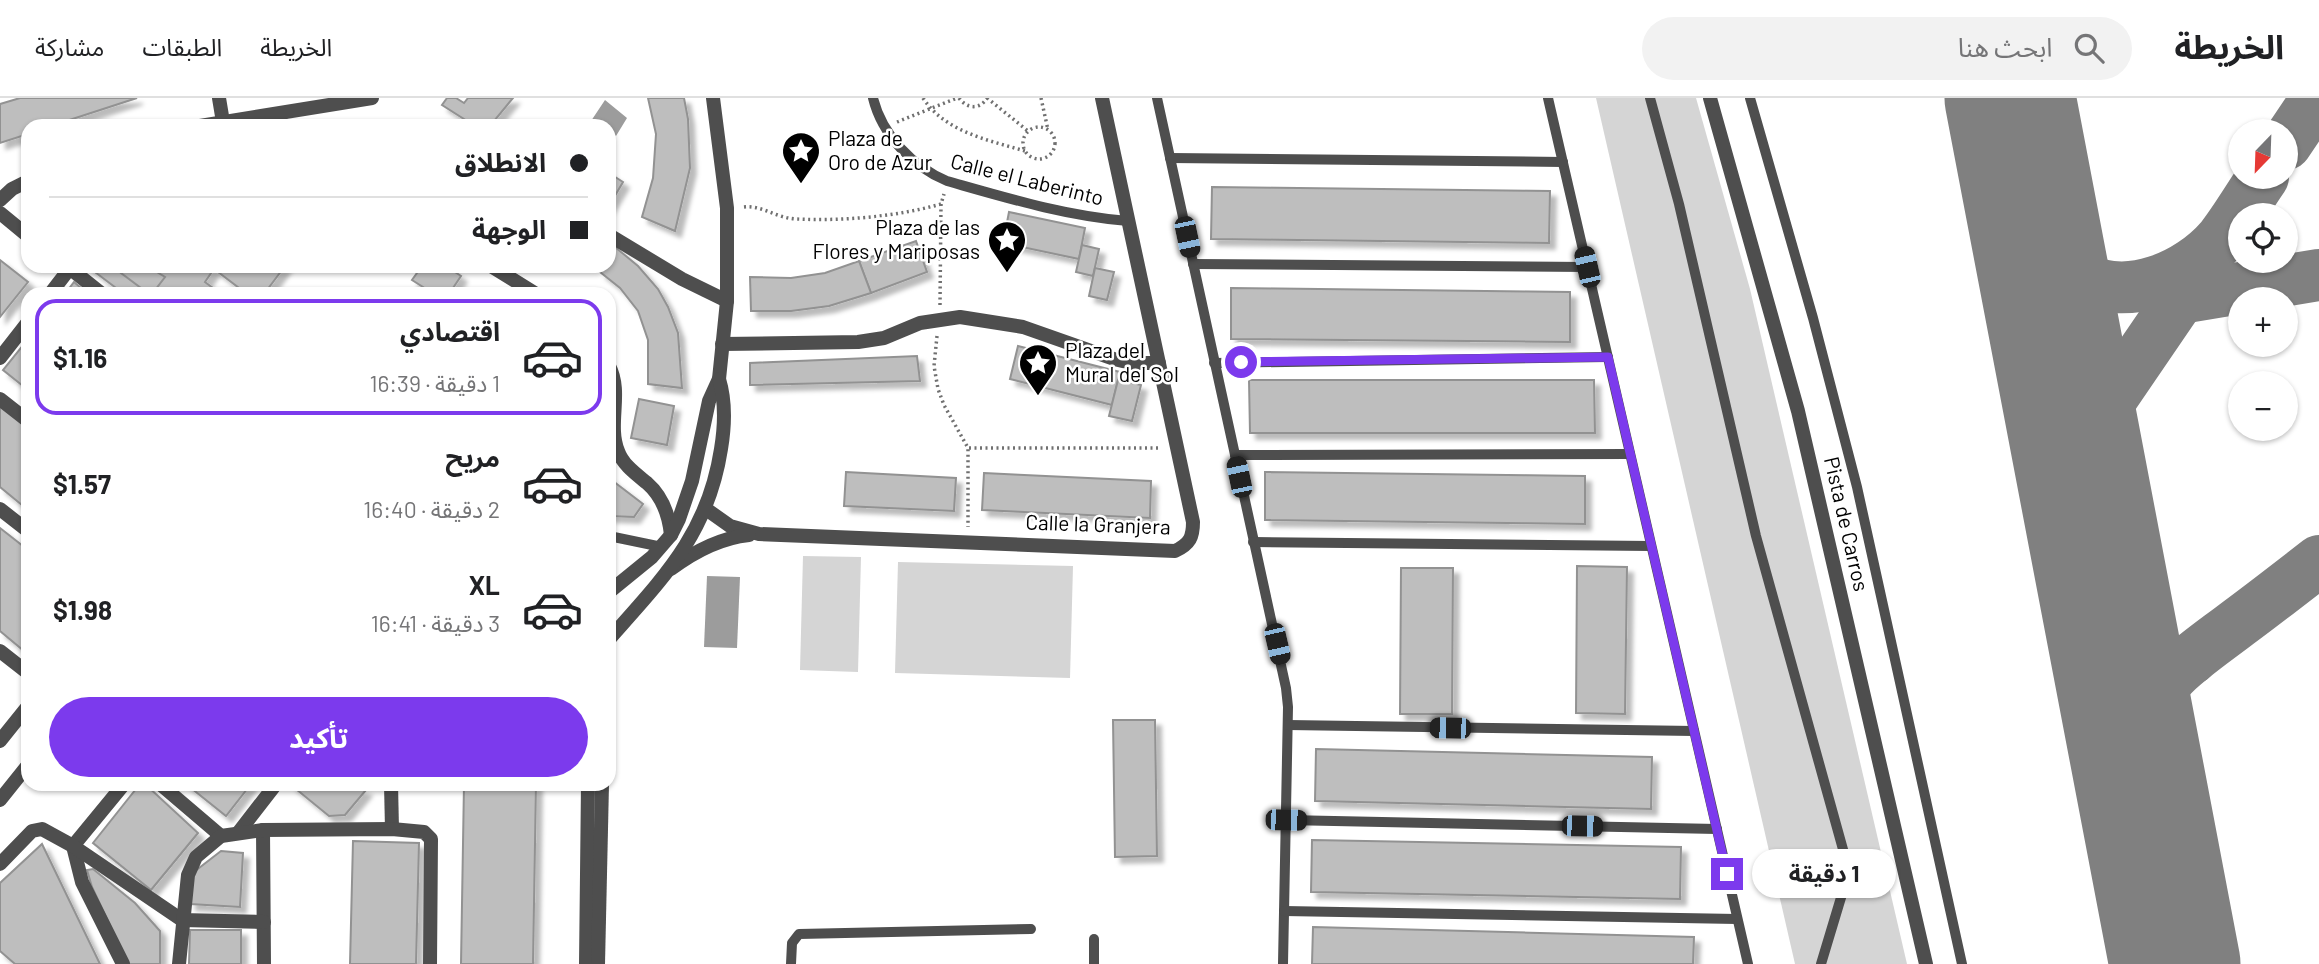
<!DOCTYPE html>
<html lang="ar">
<head>
<meta charset="utf-8">
<style>
  body { margin:0; font-family:Barlow,"Noto Sans Arabic",sans-serif; background:#f2f2f2; color:#202124; direction:rtl; height:100vh; display:flex; flex-direction:column; font-size:26px; white-space:nowrap }
  * { box-sizing:border-box; margin:0 }
  p { font-size:23px; color:#757577 }
  .icon { flex:none; width:38px; height:38px; fill:none; stroke:currentColor; stroke-width:2; stroke-linecap:round; stroke-linejoin:round }
  .map { position:relative; flex:1; overflow:hidden; direction:ltr }
  .details { position:absolute; left:21px; top:189px; width:595px; height:504px; display:flex; flex-direction:column; background:#fff; border-radius:21px; box-shadow:0 2px 5px #0004; direction:rtl }
  .details>* { flex:none }
  .hud { position:absolute; left:21px; top:21px; width:595px; height:154px; border-radius:21px; box-shadow:0 2px 5px #0004; direction:rtl; display:grid; align-content:center; height:154px; padding:0 28px; background:#fff }
  .needle { width:46px; rotate:203deg }
  .controls { position:absolute; left:2228px; top:21px; display:grid; gap:14px }
  .controls a { display:grid; place-items:center; width:70px; height:70px; border-radius:50%; background:#fff; box-shadow:0 2px 5px #0004; font-size:35px }
  .end { position:absolute; width:32px; height:32px; margin:-16px; border:9px solid #7c3aed; background:#fff; box-shadow:0 0 0 4px #fff }
  .from { border-radius:50% }
  .bubble { position:absolute; height:49px; border-radius:24px; background:#fff; box-shadow:0 2px 5px #0004; font-size:23px; font-weight:700; line-height:49px; text-align:center; direction:rtl }
  .car { position:absolute; width:21px; height:42px; margin:-21px -10px; border-radius:9px; box-shadow:0 0 5px 2px #0007; background:linear-gradient(#222 24%,#8ab4d8 0 40%,#222 0 76%,#8ab4d8 0 86%,#222 0) }
  .hud b { display:flex; align-items:center; gap:24px; height:66px; font-size:26px }
  .hud b+b { border-top:2px solid #e0e0e0 }
  .hud i { width:18px; height:18px; background:#202124 }
  ul { padding:12px 0 0; list-style:none }
  li { display:flex; align-items:center; gap:21px; height:116px; margin:0 14px 10px; padding:0 14px; border:4px solid transparent; border-radius:21px }
  li div { flex:1 }
  li b { display:block; font-size:26px }
  li em { font-style:normal; font-weight:700 }
  li.active { border-color:#7c3aed }
  li>.icon { width:63px; height:63px; stroke-width:1.5 }
  .primary-button { display:flex; gap:14px; margin-top:auto; padding:14px 28px }
  .primary-button a { flex:1; height:80px; border-radius:42px; background:#7c3aed; color:#fff; font-size:28px; font-weight:700; line-height:80px; text-align:center }
  header { display:flex; align-items:center; gap:42px; box-sizing:border-box; height:98px; padding:0 35px; background:#fff; border-bottom:2px solid #e0e0e0 }
  header strong { font-size:33px }
  nav { display:flex; gap:38px; margin-inline-start:auto; font-size:24px }
  .search { width:490px; height:63px; background:#f2f2f2; display:flex; align-items:center; gap:18px; box-sizing:border-box; padding:0 24px; border-radius:38px; color:#757577; font-size:26px }
  .map>svg:first-child { display:block }
</style>
</head>
<body>
<header>
<strong>الخريطة</strong>
<div class="search"><svg class="icon" aria-label="search" viewBox="0 0 24 24"><circle cx="10" cy="10" r="6"/><path d="M15 15l6 6"/></svg>ابحث هنا</div>
<nav><a>الخريطة</a><a>الطبقات</a><a>مشاركة</a></nav>
</header>
<div class="map">
<svg width="2319" height="866" viewBox="0 0 2319 866">
  <defs>
    <filter id="shadow"><feDropShadow dx="6" dy="6" stdDeviation="2" flood-color="#0004"/></filter>
  </defs>
  <rect width="100%" height="100%" fill="#fff"/>
  <g fill="#d5d5d5">
    <path d="M1596 0H1696L1750 191 1907 866H1795Z"/>
    <path d="M803 458 861 459 858 574 800 572Z"/>
    <path d="M898 464 1073 468 1070 580 895 575Z"/>
  </g>
  <g fill="#9c9c9c">
    <path d="M605 2 627 20 616 38 609 34V28H600L591 23Z"/>
    <path d="M707 478 740 479 737 550 704 549Z"/>
  </g>
  <g fill="none" stroke-linecap="round" stroke-linejoin="round">
    <g stroke="#808080" stroke-width="52">
      <path d="M2286 46 2317 0"/>
      <path d="M2031 111C2042 136 2056 165 2081 179 2127 205 2189 178 2221 141 2236 122 2249 99 2263 79"/>
      <path d="M2180 200 2319 177"/>
      <path d="M2084 387 2090 347 2109 304 2208 159"/>
      <path d="M2111 531C2132 559 2157 571 2191 561"/>
      <path d="M2139 676C2137 658 2135 641 2141 623 2157 580 2203 552 2238 525 2265 505 2292 484 2319 463"/>
    </g>
    <path stroke="#808080" stroke-width="131" d="M2010 0 2175 866"/>
  </g>
  <g fill="#bebebe" stroke="#929292" stroke-width="2" filter="url(#shadow)">
    <path d="M20 0H137L51 28H28V36L0 45V6Z"/>
    <path d="M447 0H456L464 5 468 0H513L490 28H475L442 7Z"/>
    <path d="M648 0H684L688 21 690 70 675 133 642 119 653 80 656 36Z"/>
    <path d="M286 18 288 28H255V24Z"/>
    <path d="M609 75 623 84 609 108Z"/>
    <path d="M1212 89 1550 93 1549 145 1211 141Z"/>
    <path d="M1009 114 1085 130 1079 161 1003 145Z"/>
    <path d="M916 143 927 174 871 195 859 163Z"/>
    <path d="M1082 147 1099 151 1093 178 1076 174Z"/>
    <path d="M615 149 638 168 658 191 668 209 678 235 682 290 648 286V242L638 213 620 190 600 174 603 168H609V159Z"/>
    <path d="M0 162 28 184 0 219Z"/>
    <path d="M859 163 871 195 829 208 791 213H751L750 179 791 180 825 175Z"/>
    <path d="M87 168H285L264 196H247L214 171 205 184 221 196H124Z"/>
    <path d="M126 168H162L157 174 165 179 152 196H149L121 175Z"/>
    <path d="M422 168H446L461 178 449 196H434L412 182Z"/>
    <path d="M1095 170 1114 174 1107 202 1089 198Z"/>
    <path d="M74 184 88 196H65Z"/>
    <path d="M1231 190 1570 194V244L1231 241Z"/>
    <path d="M28 241V292L3 272Z"/>
    <path d="M1018 248 1120 274 1112 307 1010 281Z"/>
    <path d="M917 258 920 283 750 287V265Z"/>
    <path d="M1118 282 1141 287 1132 323 1109 318Z"/>
    <path d="M1249 282H1594L1595 335H1250Z"/>
    <path d="M639 301 674 308 667 347 631 340Z"/>
    <path d="M0 308 28 330V412L0 389Z"/>
    <path d="M846 374 956 380 954 413 844 408Z"/>
    <path d="M1265 374 1585 378V426L1265 422Z"/>
    <path d="M984 375 1151 383 1150 420 982 412Z"/>
    <path d="M609 380 643 406 634 419 609 418Z"/>
    <path d="M0 430 28 452V548L24 553 0 533Z"/>
    <path d="M1577 468 1627 469 1625 616 1576 615Z"/>
    <path d="M1401 470H1453L1452 616H1400Z"/>
    <path d="M1113 622H1155L1157 758 1115 759Z"/>
    <path d="M1316 651 1652 659 1651 711 1315 703Z"/>
    <path d="M140 686H145L198 735 151 792 93 745Z"/>
    <path d="M186 686H251L226 718Z"/>
    <path d="M292 686H355L354 689 366 692 345 717 329 718 291 687Z"/>
    <path d="M464 686H536L533 866H461Z"/>
    <path d="M1312 742 1681 749 1680 801 1311 794Z"/>
    <path d="M353 743 419 745 416 866H350Z"/>
    <path d="M42 746 100 866H15L0 853V785Z"/>
    <path d="M221 753 243 755 240 809 190 806V777Z"/>
    <path d="M93 771 135 805 160 833V866H128L92 789 87 772Z"/>
    <path d="M1313 829 1694 839 1693 866H1312Z"/>
    <path d="M190 832H241V866H189Z"/>
  </g>
  <g fill="none" stroke-linecap="round" stroke-linejoin="round">
    <g stroke="#707070" stroke-width="3.5" stroke-dasharray="2 3.5" stroke-linecap="butt">
      <path d="M923 0C945 34 988 42 1025 53"/>
      <path d="M959 0C967 11 980 12 987 0"/>
      <path d="M987 0 1028 33"/>
      <path d="M1041 0 1048 32"/>
      <path d="M897 24 957 0"/>
      <circle cx="1039" cy="45" r="16"/>
      <path d="M744 109C762 107 776 120 796 121 844 123 895 119 941 106"/>
      <path d="M940 207 941 106 944 96"/>
      <path d="M937 238 934 268 938 291 944 307 968 350V429"/>
      <path d="M969 350H1161"/>
    </g>
    <g stroke="#4e4e4e" stroke-width="10">
      <path d="M873 0C882 37 913 69 947 83 1007 100 1066 118 1128 123"/>
      <path d="M1157 0 1286 590 1288 609 1283 866"/>
      <path d="M1548 0 1748 866"/>
      <path d="M1650 0 1679 106 1756 438 1849 773 1821 866"/>
      <path d="M1750 0 1813 220 1857 389 1962 866"/>
      <path d="M1170 60 1563 64"/>
      <path d="M1193 166 1587 169"/>
      <path d="M1214 265 1608 259"/>
      <path d="M1235 357 1630 356"/>
      <path d="M609 438 662 449"/>
      <path d="M1253 444 1651 448"/>
      <path d="M1288 627 1694 633"/>
      <path d="M1286 722 1717 731"/>
      <path d="M1284 813 1737 821"/>
      <path d="M1094 841V866"/>
      <path d="M791 866 792 845 799 836 1031 831"/>
    </g>
    <g stroke="#4e4e4e" stroke-width="14">
      <path d="M219 0 223 24"/>
      <path d="M1710 0 1798 313 1926 866"/>
      <path d="M200 28 372 0"/>
      <path d="M0 102 12 91 28 83"/>
      <path d="M0 115 28 138"/>
      <path d="M609 137 682 181 727 203"/>
      <path d="M67 168 102 196"/>
      <path d="M491 168 536 196"/>
      <path d="M50 196 70 170"/>
      <path d="M722 246 858 244 884 240 920 225 960 219 1023 229 1114 261 1131 265H1159"/>
      <path d="M0 260 28 224"/>
      <path d="M609 268C623 295 607 326 618 353 623 367 636 376 647 385 663 399 669 417 671 437"/>
      <path d="M0 301 28 323"/>
      <path d="M0 411 28 433"/>
      <path d="M706 411 730 428 759 436 1175 453C1190 446 1193 439 1193 424L1102 0"/>
      <path d="M671 471C695 453 720 440 749 437"/>
      <path d="M0 553 28 575"/>
      <path d="M0 643 28 608"/>
      <path d="M160 686 221 738"/>
      <path d="M391 686 392 731"/>
      <path d="M0 702 28 667"/>
      <path d="M263 732 264 866"/>
      <path d="M238 735 276 686"/>
      <path d="M73 748 82 784 123 866"/>
      <path d="M73 748 124 686"/>
      <path d="M0 766 32 733 42 731 73 748 182 822 264 824"/>
      <path d="M179 866 188 777 196 759 221 738 263 732 392 731 424 734 431 741 430 866"/>
    </g>
    <g stroke="#4e4e4e" stroke-width="14">
      <path d="M609 494 652 459 671 437 679 421 692 383 709 303 719 281 727 203V110L713 0"/>
      <path d="M611 539C665 478 708 435 721 351 725 327 726 304 719 281"/>
      <path d="M609 559V550"/>
      <path d="M586 866 588 686"/>
      <path d="M598 866 602 686"/>
    </g>
  </g>
  <g fill="none" stroke-linecap="round" stroke-linejoin="round">
    <path stroke="#7c3aed" stroke-width="9" d="M1241 264 1608 259 1727 776"/>
  </g>
  <defs>
    <symbol id="sight-pin" viewBox="-11 -11 22 30"><path d="M0 17L-7.5 6A9.5 9.5 0 1 1 7.5 6Z" fill="#000" stroke="#fff"/><path d="M0-6L1.8-2.2L6-1.7L2.9 1.2L3.7 5.4L0 3.3L-3.7 5.4L-2.9 1.2L-6-1.7L-1.8-2.2Z" fill="#fff"/></symbol>
  </defs>
  <g fill-rule="evenodd">
    <use href="#sight-pin" x="779" y="31" width="44" height="60"/>
    <use href="#sight-pin" x="985" y="120" width="44" height="60"/>
    <use href="#sight-pin" x="1016" y="243" width="44" height="60"/>
  </g>
  <g text-anchor="middle" stroke-width="5" stroke-linejoin="round" paint-order="stroke">
    <g font-size="21" fill="#000" stroke="#fff" text-anchor="start">
      <text x="828" y="48">Plaza de<tspan x="828" dy="24">Oro de Azur</tspan></text>
      <text x="980" y="137" text-anchor="end">Plaza de las<tspan x="980" dy="24">Flores y Mariposas</tspan></text>
      <text x="1065" y="260">Plaza del<tspan x="1065" dy="24">Mural del Sol</tspan></text>
    </g>
    <g font-size="21" fill="#000" stroke="#fff">
      <text transform="translate(1027 82) rotate(14)" y="7">Calle el Laberinto</text>
      <text transform="translate(1846 426) rotate(77)" y="7">Pista de Carros</text>
      <text transform="translate(1098 427) rotate(2)" y="7">Calle la Granjera</text>
    </g>
  </g>
</svg>
<div class="controls">
<a><svg class="needle" viewBox="-14 -14 28 28"><path d="M0-13l5 13h-10z" fill="#e53935"/><path d="M0 13l5-13h-10z" fill="#757577"/></svg></a>
<a><svg class="icon" aria-label="locate" viewBox="0 0 24 24"><circle cx="12" cy="12" r="6"/><path d="M12 2v4M12 18v4M2 12h4M18 12h4"/></svg></a>
<a>+</a>
<a>−</a>
</div>
<i class="end from" style="left:1241px;top:264px"></i>
<i class="end" style="left:1727px;top:776px"></i>
<div class="bubble" style="left:1752px;top:751px;width:144px">1 دقيقة</div>
<i class="car" style="left:1187px;top:139px;rotate:168deg"></i>
<i class="car" style="left:1587px;top:169px;rotate:347deg"></i>
<i class="car" style="left:1239px;top:379px;rotate:348deg"></i>
<i class="car" style="left:1277px;top:546px;rotate:167deg"></i>
<i class="car" style="left:1450px;top:630px;rotate:271deg"></i>
<i class="car" style="left:1286px;top:722px;rotate:91deg"></i>
<i class="car" style="left:1582px;top:728px;rotate:91deg"></i>
<div class="hud">
<b><i class="from"></i>الانطلاق</b>
<b><i></i>الوجهة</b>
</div>
<section class="details">
<ul>
<li class="active"><svg class="icon" aria-label="car" viewBox="0 0 24 24"><path d="M5 17H2v-5l4-1 3-4h7l3 4 3 1v5h-3M9 17h6M6 11h13"/><circle cx="7" cy="17" r="2"/><circle cx="17" cy="17" r="2"/></svg><div><b>اقتصادي</b><p>1 دقيقة · 16:39</p></div><em>$1.16</em></li>
<li><svg class="icon" aria-label="car" viewBox="0 0 24 24"><path d="M5 17H2v-5l4-1 3-4h7l3 4 3 1v5h-3M9 17h6M6 11h13"/><circle cx="7" cy="17" r="2"/><circle cx="17" cy="17" r="2"/></svg><div><b>مريح</b><p>2 دقيقة · 16:40</p></div><em>$1.57</em></li>
<li><svg class="icon" aria-label="car" viewBox="0 0 24 24"><path d="M5 17H2v-5l4-1 3-4h7l3 4 3 1v5h-3M9 17h6M6 11h13"/><circle cx="7" cy="17" r="2"/><circle cx="17" cy="17" r="2"/></svg><div><b>XL</b><p>3 دقيقة · 16:41</p></div><em>$1.98</em></li>
</ul>
<div class="primary-button"><a>تأكيد</a></div>
</section>
</div>
</body>
</html>
